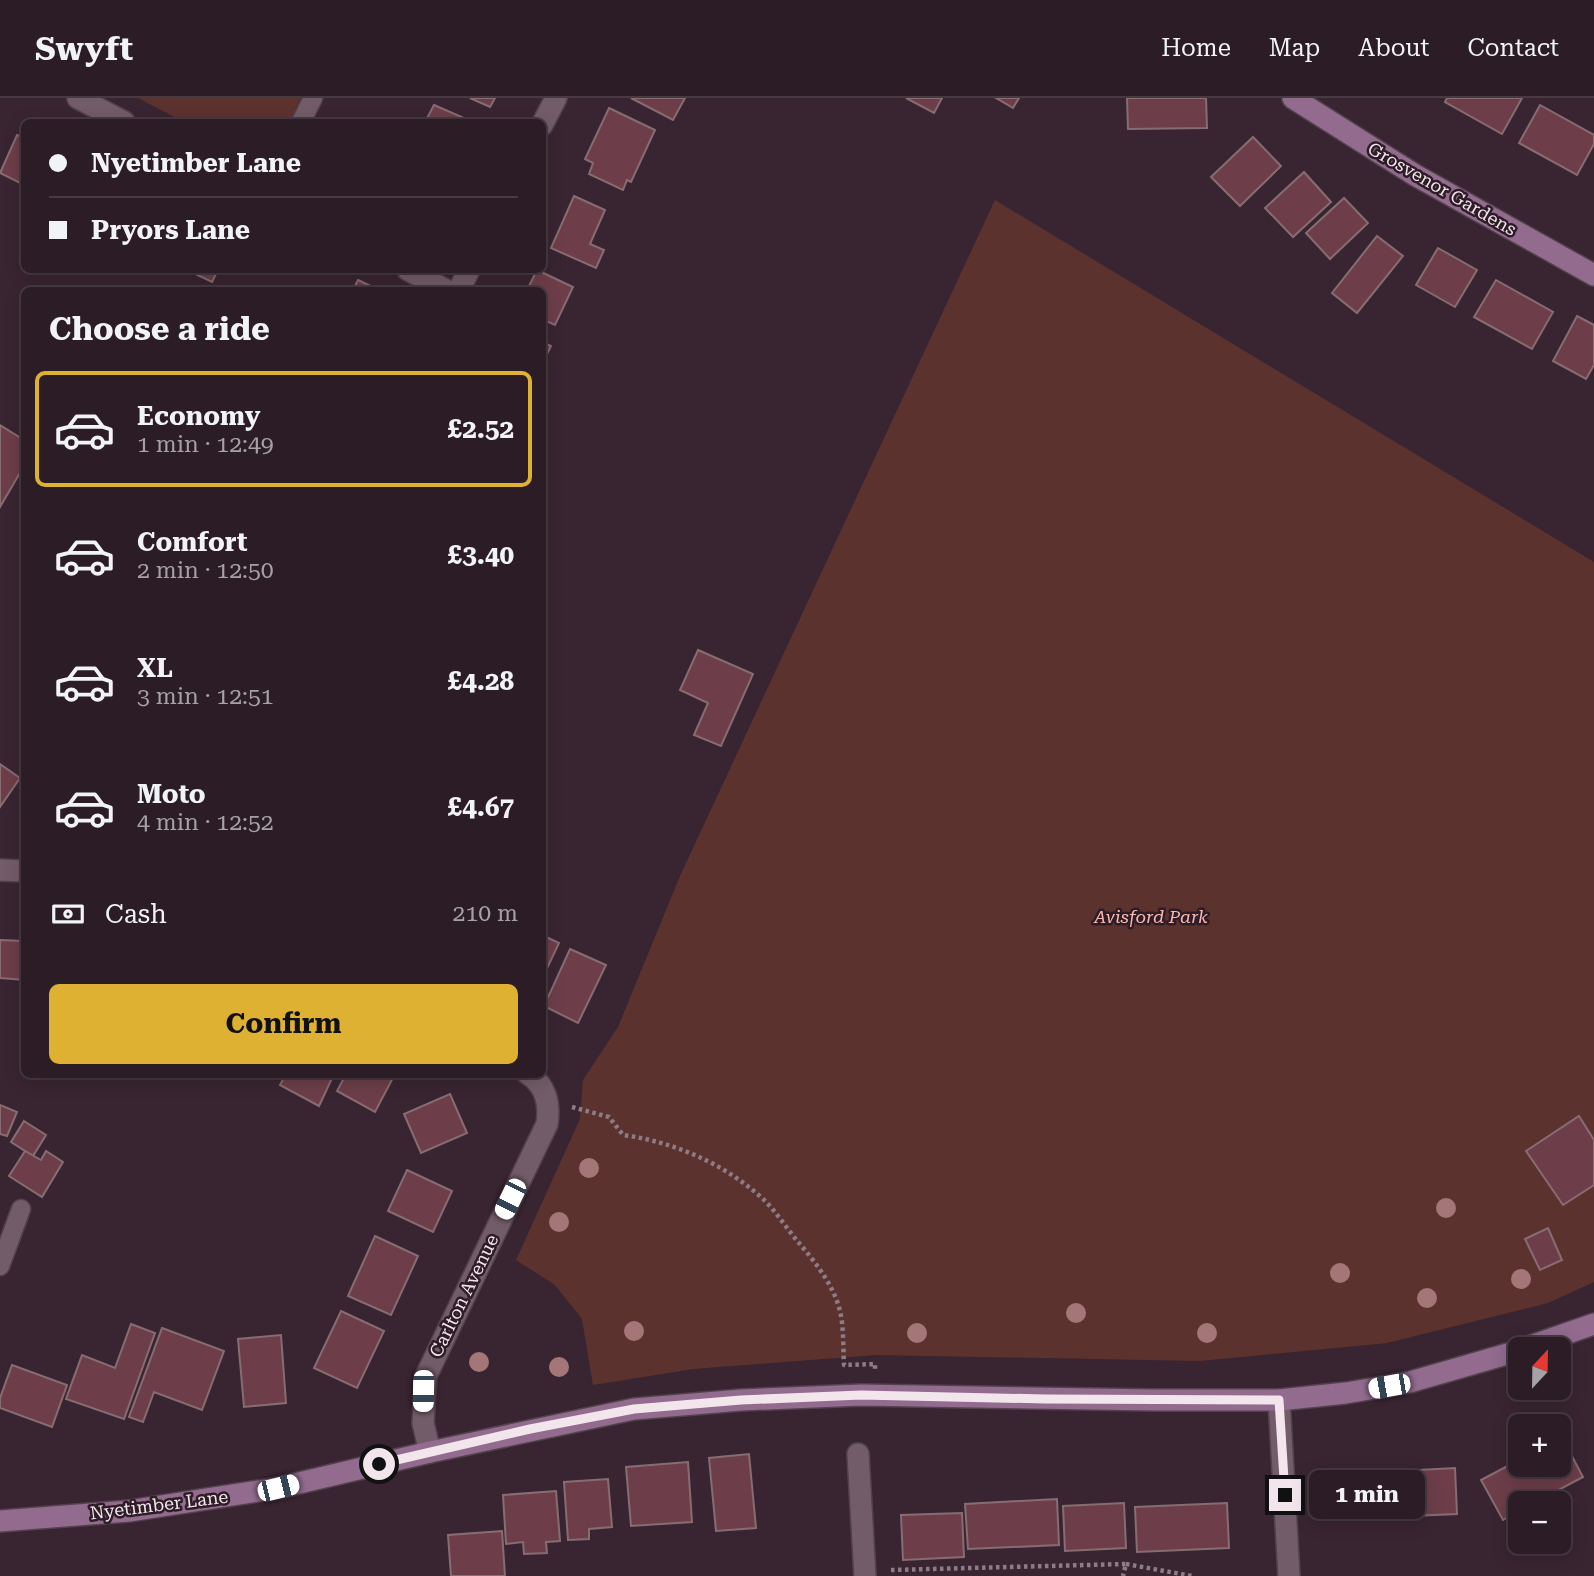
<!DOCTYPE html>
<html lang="en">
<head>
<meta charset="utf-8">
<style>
  body { margin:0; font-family:"Roboto Serif",serif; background:#372932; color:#f1f3f6; height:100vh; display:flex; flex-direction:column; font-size:26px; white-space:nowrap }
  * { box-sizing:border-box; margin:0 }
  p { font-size:23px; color:#a6a1a7 }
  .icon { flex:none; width:38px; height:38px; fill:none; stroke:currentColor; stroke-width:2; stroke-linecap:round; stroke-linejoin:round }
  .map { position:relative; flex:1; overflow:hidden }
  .panel { position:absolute; left:21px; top:189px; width:525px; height:791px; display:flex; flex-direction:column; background:#2b1c25; border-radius:10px; box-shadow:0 4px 18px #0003,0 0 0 2px #473a42 }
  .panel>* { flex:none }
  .top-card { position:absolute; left:21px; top:21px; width:525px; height:154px; border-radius:10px; box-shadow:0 4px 18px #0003,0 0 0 2px #473a42; display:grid; align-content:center; height:154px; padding:0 28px; background:#2b1c25 }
  .needle { width:46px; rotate:22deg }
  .controls { position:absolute; left:1508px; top:1239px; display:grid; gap:14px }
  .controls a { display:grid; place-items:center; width:63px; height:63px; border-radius:10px; background:#2b1c25; box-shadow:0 4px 18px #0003,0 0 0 2px #473a42; font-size:35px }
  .end { position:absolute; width:32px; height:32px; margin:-16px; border:9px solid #f2e5ec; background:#111; box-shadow:0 0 0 4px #111 }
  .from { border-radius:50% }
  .bubble { position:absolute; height:49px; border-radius:10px; background:#2b1c25; box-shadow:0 4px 18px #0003,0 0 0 2px #473a42; font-size:23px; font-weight:700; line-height:49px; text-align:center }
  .car { position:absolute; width:21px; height:42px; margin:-21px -10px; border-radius:9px; box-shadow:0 0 5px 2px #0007; background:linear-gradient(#fff 24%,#345 0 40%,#fff 0 76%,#345 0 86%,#fff 0) }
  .top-card b { display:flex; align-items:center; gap:24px; height:66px; font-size:26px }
  .top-card b+b { border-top:2px solid #473a42 }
  .top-card i { width:18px; height:18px; background:#f1f3f6 }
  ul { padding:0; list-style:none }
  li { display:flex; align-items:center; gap:21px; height:116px; margin:0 14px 10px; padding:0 14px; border:4px solid transparent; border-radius:10px }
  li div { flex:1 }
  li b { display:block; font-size:26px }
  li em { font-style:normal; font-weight:700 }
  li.current { border-color:#deb133 }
  li>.icon { width:63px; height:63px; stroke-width:1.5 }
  h2 { padding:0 28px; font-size:32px; line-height:84px }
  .pay { display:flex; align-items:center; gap:18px; height:77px; padding:0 28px; font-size:26px }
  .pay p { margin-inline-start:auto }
  .button { display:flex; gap:14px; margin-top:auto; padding:14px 28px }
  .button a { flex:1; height:80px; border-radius:10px; background:#deb133; color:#111; font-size:28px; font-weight:700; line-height:80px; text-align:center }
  header { display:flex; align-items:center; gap:42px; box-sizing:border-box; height:98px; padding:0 35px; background:#2b1c25; border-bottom:2px solid #473a42 }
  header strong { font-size:33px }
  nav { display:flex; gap:38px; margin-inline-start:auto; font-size:24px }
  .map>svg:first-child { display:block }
</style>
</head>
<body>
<header>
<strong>Swyft</strong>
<nav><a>Home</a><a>Map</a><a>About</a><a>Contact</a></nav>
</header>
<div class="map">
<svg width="1594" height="1478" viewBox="0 0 1594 1478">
  <rect width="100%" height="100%" fill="#392531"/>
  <g fill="#5c322f">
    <path d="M138 0H301L290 24H184Z"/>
    <path d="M995 102 1594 464V1184L1548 1205 1387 1245 1200 1263 876 1257 693 1271 593 1287 582 1221 555 1187 516 1162 580 1021 583 982 618 929 680 778Z"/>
  </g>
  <g fill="#6d3e4a" stroke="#876c72" stroke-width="2">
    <path d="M470 0H495L490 9Z"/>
    <path d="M631 0H685L673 22Z"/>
    <path d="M906 0H942L934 15Z"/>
    <path d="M996 0H1019L1013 10Z"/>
    <path d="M1127 0H1206L1207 30 1128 31Z"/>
    <path d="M1447 0H1522L1502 36 1445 4Z"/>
    <path d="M434 7 473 24H425Z"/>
    <path d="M1540 7 1594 37V46L1577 77 1519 45Z"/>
    <path d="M609 10 655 32 631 84 627 82 623 92 589 76 593 65 585 61Z"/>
    <path d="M17 37 24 40V87L0 75Z"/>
    <path d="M1253 39 1281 68 1240 108 1211 79Z"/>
    <path d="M1304 74 1331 104 1293 139 1265 110Z"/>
    <path d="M574 98 605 112 590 146 604 152 596 170 551 150Z"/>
    <path d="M1344 100 1368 125 1330 161 1306 135Z"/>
    <path d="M1377 138 1403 158 1357 215 1332 195Z"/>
    <path d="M1438 150 1477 172 1455 209 1416 187Z"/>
    <path d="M187 172H218L212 184Z"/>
    <path d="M537 172 573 189 555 227 542 221V192H527Z"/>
    <path d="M358 182 379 192H353Z"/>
    <path d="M1496 182 1553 214 1532 251 1474 219Z"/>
    <path d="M1577 218 1594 227V267L1586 281 1553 263Z"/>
    <path d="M542 244 551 248 544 262 542 261Z"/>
    <path d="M0 327 24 342V368L0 409Z"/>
    <path d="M698 552 753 576 721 648 694 637 708 605 680 592Z"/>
    <path d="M0 666 20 680 0 709Z"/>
    <path d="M542 837 559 845 542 881Z"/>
    <path d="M0 842 24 843V882L0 880Z"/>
    <path d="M570 851 606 867 578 925 544 908Z"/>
    <path d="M286 976H334L319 1008 280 987Z"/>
    <path d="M346 976H395L375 1014 337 993Z"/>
    <path d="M450 996 467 1035 421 1055 404 1016Z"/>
    <path d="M0 1007 17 1014 7 1038 0 1036Z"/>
    <path d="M1579 1018 1594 1042V1087L1563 1107 1526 1053Z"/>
    <path d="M24 1023 46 1037 33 1058 11 1044Z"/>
    <path d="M25 1053 41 1062 46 1053 63 1064 42 1099 9 1078Z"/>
    <path d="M407 1072 452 1093 433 1134 388 1113Z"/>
    <path d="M1548 1130 1562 1162 1540 1172 1525 1141Z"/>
    <path d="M375 1138 418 1158 391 1217 348 1198Z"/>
    <path d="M341 1213 384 1233 357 1290 314 1270Z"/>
    <path d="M131 1226 155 1235 124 1321 66 1301 82 1257 115 1270Z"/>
    <path d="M162 1230 224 1253 202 1312 154 1294 143 1324 129 1319Z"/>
    <path d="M281 1237 286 1305 244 1309 238 1241Z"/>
    <path d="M12 1267 67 1287 52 1329 0 1310V1300Z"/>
    <path d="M1562 1339 1583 1379 1534 1405H1521V1412L1503 1422 1481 1382 1521 1361V1367H1559V1341Z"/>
    <path d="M749 1356 756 1430 716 1433 709 1360Z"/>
    <path d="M688 1364 692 1424 631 1428 626 1369Z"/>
    <path d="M1455 1370 1457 1416 1365 1420 1363 1375Z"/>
    <path d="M608 1381 612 1429 589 1431V1441L568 1442 564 1384Z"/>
    <path d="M556 1393 560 1443 546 1444 547 1455 524 1456 523 1444 506 1446 503 1397Z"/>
    <path d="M1057 1401 1059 1447 968 1451 965 1406Z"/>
    <path d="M1124 1405 1126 1450 1065 1453 1063 1408Z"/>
    <path d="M1227 1405 1229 1450 1137 1454 1135 1409Z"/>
    <path d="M962 1415 964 1459 903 1462 901 1417Z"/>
    <path d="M502 1433 505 1478H451L448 1437Z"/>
  </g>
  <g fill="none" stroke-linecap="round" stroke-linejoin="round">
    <defs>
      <g id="lane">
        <path d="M301 24 313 0"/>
        <path d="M0 1168 21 1111"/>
      </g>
      <g id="street">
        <path d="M78 0 124 24"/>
        <path d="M542 27 556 0"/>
        <path d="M408 172 446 192"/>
        <path d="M459 192 469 172"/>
        <path d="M0 772 24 773"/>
        <path d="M1279 1302 1289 1478"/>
        <path d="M430 1354 423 1325 426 1278 547 1026C550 1006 546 987 528 976"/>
        <path d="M858 1356 865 1478"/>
      </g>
      <g id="secondary">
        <path d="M1293 0 1415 77 1594 177"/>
        <path d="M1522 1251 1594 1226"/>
        <path d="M0 1423 129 1413 278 1390 430 1354 634 1311 741 1302 861 1297 1154 1302H1279L1346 1295 1410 1284 1521 1252"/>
      </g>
    </defs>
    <use href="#lane" stroke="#52424c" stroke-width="21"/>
    <use href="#street" stroke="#52424c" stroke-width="24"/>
    <use href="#secondary" stroke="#52424c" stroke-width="24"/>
    <g stroke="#8d7c86" stroke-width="4.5" stroke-dasharray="3.5 3.5" stroke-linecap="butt">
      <path d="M572 1009 609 1019 623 1037C674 1044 723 1065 762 1100 776 1113 787 1131 799 1145 816 1165 834 1188 840 1213 844 1230 843 1250 844 1267L875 1266V1271"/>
      <path d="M1126 1466 1192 1478"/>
      <path d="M891 1472 1126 1466 1123 1478"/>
    </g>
    <use href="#lane" stroke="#735c69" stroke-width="18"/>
    <use href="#street" stroke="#735c69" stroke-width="21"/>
    <use href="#secondary" stroke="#926b8f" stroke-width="21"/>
  </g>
  <g fill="#a47678">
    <circle cx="589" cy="1070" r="10"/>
    <circle cx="1446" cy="1110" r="10"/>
    <circle cx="559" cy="1124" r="10"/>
    <circle cx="1340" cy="1175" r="10"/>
    <circle cx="1521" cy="1181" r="10"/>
    <circle cx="1427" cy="1200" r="10"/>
    <circle cx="1076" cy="1215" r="10"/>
    <circle cx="634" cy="1233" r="10"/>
    <circle cx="917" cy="1235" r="10"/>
    <circle cx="1207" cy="1235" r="10"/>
    <circle cx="479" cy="1264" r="10"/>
    <circle cx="559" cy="1269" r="10"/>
  </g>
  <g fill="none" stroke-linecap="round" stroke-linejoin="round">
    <path stroke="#f2e5ec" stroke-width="9" d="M379 1366 530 1331 634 1311 741 1302 861 1297 1045 1301 1279 1302 1285 1397"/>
  </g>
  <g text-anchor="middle" stroke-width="5" stroke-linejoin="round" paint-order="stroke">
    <g font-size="18" fill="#f2e5ec" stroke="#2e1c27">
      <text transform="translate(1442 91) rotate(30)" y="6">Grosvenor Gardens</text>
      <text transform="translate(464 1198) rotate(-64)" y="6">Carlton Avenue</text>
      <text transform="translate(159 1407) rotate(-7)" y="6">Nyetimber Lane</text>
    </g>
    <g font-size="18" font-style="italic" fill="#fbb9b3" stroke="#2e1c27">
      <text x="1151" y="825">Avisford Park</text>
    </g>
  </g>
</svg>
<div class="controls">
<a><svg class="needle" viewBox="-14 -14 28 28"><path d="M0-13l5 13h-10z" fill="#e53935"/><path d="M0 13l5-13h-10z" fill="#a6a1a7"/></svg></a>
<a>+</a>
<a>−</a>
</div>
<i class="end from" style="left:379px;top:1366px"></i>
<i class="end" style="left:1285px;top:1397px"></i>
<div class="bubble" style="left:1309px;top:1372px;width:116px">1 min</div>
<i class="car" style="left:510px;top:1101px;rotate:206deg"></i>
<i class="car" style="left:1389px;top:1288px;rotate:260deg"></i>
<i class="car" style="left:423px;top:1293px;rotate:181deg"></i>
<i class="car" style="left:278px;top:1390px;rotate:76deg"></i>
<div class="top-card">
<b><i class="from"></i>Nyetimber Lane</b>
<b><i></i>Pryors Lane</b>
</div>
<section class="panel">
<h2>Choose a ride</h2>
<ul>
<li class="current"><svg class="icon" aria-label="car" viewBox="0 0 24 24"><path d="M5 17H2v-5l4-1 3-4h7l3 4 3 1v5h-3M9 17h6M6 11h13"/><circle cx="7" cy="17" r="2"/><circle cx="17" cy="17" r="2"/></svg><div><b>Economy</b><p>1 min · 12:49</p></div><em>£2.52</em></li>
<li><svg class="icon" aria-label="car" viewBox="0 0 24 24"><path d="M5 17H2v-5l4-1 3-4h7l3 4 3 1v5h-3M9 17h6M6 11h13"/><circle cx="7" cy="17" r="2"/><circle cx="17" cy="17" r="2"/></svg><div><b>Comfort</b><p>2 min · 12:50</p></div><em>£3.40</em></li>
<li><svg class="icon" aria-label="car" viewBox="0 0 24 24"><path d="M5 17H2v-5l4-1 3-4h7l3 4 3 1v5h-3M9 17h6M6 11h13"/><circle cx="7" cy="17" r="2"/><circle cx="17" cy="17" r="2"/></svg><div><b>XL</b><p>3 min · 12:51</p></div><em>£4.28</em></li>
<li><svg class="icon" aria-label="car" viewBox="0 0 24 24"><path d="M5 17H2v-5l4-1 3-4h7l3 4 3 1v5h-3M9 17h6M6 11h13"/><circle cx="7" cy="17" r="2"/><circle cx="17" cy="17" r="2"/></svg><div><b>Moto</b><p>4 min · 12:52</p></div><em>£4.67</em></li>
</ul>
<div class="pay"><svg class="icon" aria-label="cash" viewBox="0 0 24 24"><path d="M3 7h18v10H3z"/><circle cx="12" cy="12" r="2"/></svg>Cash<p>210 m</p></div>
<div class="button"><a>Confirm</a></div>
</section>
</div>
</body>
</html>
